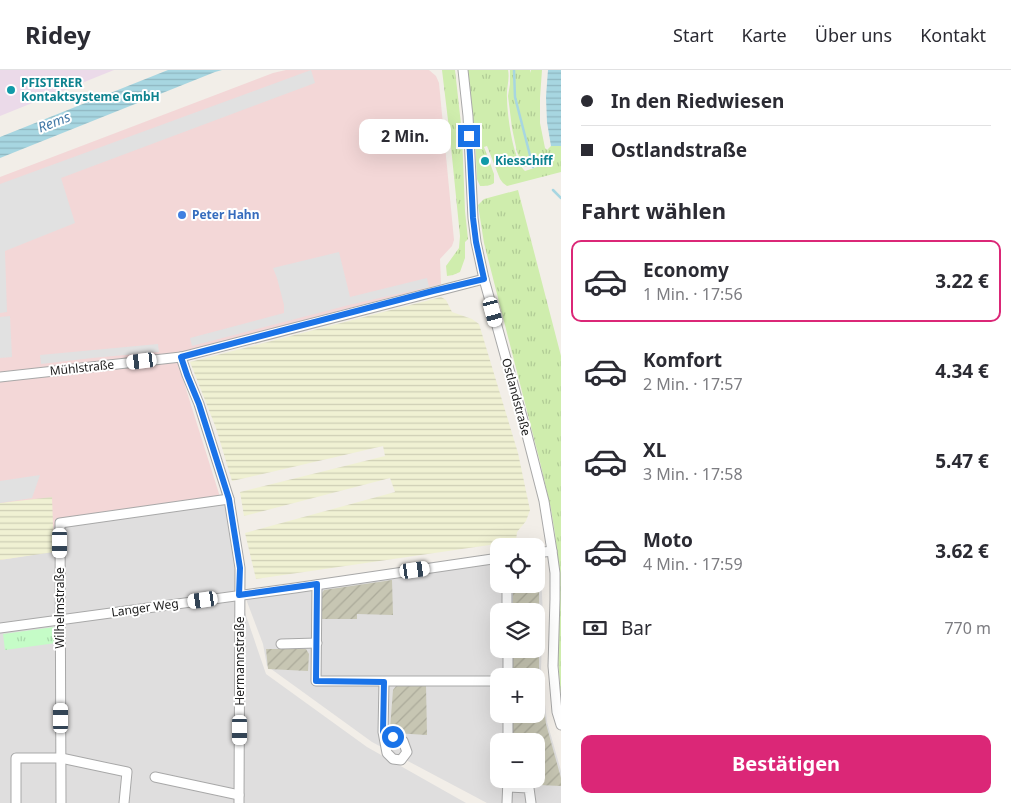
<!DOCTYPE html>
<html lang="de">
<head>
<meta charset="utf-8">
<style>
  body { margin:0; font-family:"Noto Sans",sans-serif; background:#f7f7f7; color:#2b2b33; height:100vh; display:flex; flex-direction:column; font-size:19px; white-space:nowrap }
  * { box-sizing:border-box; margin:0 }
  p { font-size:16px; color:#7c7c81 }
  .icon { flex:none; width:28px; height:28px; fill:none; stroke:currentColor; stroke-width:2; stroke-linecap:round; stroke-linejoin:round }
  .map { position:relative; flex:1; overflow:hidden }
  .panel { display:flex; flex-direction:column; background:#fff; width:450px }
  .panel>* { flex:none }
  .guide { display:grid; align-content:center; height:110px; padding:0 20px; background:#fff }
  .fabs { position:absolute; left:490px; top:468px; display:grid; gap:10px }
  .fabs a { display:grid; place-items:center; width:55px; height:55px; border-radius:10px; background:#fff; box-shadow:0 5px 20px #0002; font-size:25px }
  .end { position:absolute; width:22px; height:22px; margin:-11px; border:6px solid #1a73e8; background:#fff; box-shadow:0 0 0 2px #fff }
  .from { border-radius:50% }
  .bubble { position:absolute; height:35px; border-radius:10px; background:#fff; box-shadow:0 5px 20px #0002; font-size:16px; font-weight:700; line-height:35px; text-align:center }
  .car { position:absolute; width:15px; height:30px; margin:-15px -8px; border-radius:6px; box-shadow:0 0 4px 1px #0007; background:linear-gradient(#fff 24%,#345 0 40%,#fff 0 76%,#345 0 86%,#fff 0) }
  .guide b { display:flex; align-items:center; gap:18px; height:48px; font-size:19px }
  .guide b+b { border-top:1px solid #e1e1e2 }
  .guide i { width:12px; height:12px; background:#2b2b33 }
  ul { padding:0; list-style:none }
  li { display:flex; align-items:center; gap:15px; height:82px; margin:0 10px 8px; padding:0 10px; border:2px solid transparent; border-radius:10px }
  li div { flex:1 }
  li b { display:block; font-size:19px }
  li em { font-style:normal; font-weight:700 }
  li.current { border-color:#db2777 }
  li>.icon { width:45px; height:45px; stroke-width:1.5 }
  h2 { padding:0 20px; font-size:22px; line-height:60px }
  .pay { display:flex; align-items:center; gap:12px; height:55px; padding:0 20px; font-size:19px }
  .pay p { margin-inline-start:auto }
  .button { display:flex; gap:10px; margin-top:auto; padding:10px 20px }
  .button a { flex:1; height:58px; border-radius:10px; background:#db2777; color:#fff; font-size:20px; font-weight:700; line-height:58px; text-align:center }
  header { display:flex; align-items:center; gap:30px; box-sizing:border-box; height:70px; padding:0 25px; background:#fff; border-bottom:1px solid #e1e1e2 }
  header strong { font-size:24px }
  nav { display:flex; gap:28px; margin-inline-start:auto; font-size:18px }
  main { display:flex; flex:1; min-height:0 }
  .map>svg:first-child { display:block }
</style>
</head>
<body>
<header>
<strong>Ridey</strong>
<nav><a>Start</a><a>Karte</a><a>Über uns</a><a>Kontakt</a></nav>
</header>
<main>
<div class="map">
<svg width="561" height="733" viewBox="0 0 561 733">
  <defs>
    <pattern id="construction-furrows" width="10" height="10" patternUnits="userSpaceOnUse" patternTransform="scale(1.25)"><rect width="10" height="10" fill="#c7c6b3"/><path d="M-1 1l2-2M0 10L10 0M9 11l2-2" fill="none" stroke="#abaa9a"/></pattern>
    <pattern id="farmland-rules" width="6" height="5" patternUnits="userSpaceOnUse" patternTransform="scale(1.25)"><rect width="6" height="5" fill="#f0f1d3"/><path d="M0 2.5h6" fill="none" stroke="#ceceb5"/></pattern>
    <pattern id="grass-tufts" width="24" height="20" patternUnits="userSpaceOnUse" patternTransform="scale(1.25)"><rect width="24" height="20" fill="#cfedad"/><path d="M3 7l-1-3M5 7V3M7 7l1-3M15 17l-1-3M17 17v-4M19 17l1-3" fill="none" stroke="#b1cb95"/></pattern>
    <pattern id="park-tufts" width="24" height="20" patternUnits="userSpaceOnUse" patternTransform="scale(1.25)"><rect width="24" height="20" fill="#c5fcc7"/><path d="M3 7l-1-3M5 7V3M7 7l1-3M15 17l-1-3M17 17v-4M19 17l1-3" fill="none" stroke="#a9d8ab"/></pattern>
    <pattern id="water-rules" width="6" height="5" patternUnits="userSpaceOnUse" patternTransform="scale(1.25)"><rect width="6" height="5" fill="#a7d6e1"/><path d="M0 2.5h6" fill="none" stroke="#8fb7c1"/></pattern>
  </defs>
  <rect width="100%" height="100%" fill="#f2eee8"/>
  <g fill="#dfdede" fill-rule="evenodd">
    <path d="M229 429 239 525 266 604 367 677 466 733H0V490L49 482 53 456Z"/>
    <path d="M538 486 541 502 543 547 541 598 547 652 561 701V733H487L372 672 267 596 263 574 246 529 499 492V514H536V487ZM499 541H536V579H499ZM499 606H536V644H499ZM499 671H536V709H499Z"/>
  </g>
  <path fill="#f3d7d7" d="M286 0H429L436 6 439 13 454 170 452 176 440 189 441 214 175 284 221 430 54 456 49 482 0 490V107L273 3Z"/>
  <path fill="#ebdae9" d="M0 0H114L0 46Z"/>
  <g fill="url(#construction-furrows)">
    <path d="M536 502H539V598L546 654 561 708V716L516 714 513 710V709H536V671H513V644H536V606H513V579H536V541H513V514H536Z"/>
    <path d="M392 510 393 545 357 544V549H322V523L324 520Z"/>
    <path d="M266 579H306L309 584 308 601 268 599Z"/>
    <path d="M396 616H426L427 665 394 663 390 659 393 620Z"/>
  </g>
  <g fill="url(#farmland-rules)">
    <path d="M441 227 446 230 452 242 472 249 479 254 518 383 530 440 526 451 517 462 516 471 256 509 245 463 395 422 390 408 244 446 240 422 385 386 383 376 232 411 216 358 190 292Z"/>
    <path d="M52 427 54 482 0 490V433Z"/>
  </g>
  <g fill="url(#grass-tufts)">
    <path d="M442 0H455L462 63 465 141 468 169 465 172V188L460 202 453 205 447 206 446 196 459 178 460 166 450 67Z"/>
    <path d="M468 0H508C510 10 506 19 507 28 507 44 513 91 525 101L543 95 541 93 524 97 517 82 512 58 508 26 510 14V0H530L531 3V0H542L540 28V53L545 78 547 80 551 76H561V102L507 116 503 113 500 109 487 76 484 77 494 104V113C490 116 485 116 480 116L477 109 475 69Z"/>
    <path d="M518 120 561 286V628L558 589 560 531 559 499 555 464 551 439 540 392 484 173 478 135 484 129Z"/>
  </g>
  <path fill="url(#park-tufts)" d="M54 557 56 573 5 580 3 564Z"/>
  <g fill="#e1e1e1">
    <path d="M311 0 315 13 61 108 75 153 5 181 7 242 0 243V114Z"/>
    <path d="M339 182 350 227 427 208 429 217 353 234 192 276 190 268 284 243V235L277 208 273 198Z"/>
    <path d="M10 246 12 287 0 288V247Z"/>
    <path d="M158 274 159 282 92 288 41 294 40 285Z"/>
    <path d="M40 405 32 428 0 433V411Z"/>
  </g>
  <g fill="url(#water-rules)">
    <path d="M168 0H222L215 2 0 88V67Z"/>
    <path d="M548 0H561V76H551L547 52 546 27Z"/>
  </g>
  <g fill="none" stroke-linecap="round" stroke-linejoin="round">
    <g stroke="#a7d6e1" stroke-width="2.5">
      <path d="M514 0 515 27 533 97"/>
      <path d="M553 120 561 128"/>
    </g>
    <defs>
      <g id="minor">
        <path d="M463 0 468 46 473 148 476 172 484 209 526 361 544 431 552 481 555 503V529L553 596 557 642 561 655"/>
        <path d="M181 287 187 305 199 334 229 429 240 498 239 733"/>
        <path d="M0 307 181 287 484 209"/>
        <path d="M536 483 552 481"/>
        <path d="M317 515 316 611H499"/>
        <path d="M507 541V514"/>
        <path d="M0 558 295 518 499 488"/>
        <path d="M281 574 317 573"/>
        <path d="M508 579V606"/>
        <path d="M508 644V671"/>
        <path d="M383 662 403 671 407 682 401 690 393 689 387 683 383 662 384 612"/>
        <path d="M155 707 239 725"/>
        <path d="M508 717 529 718 531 733"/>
        <path d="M16 733V688H61L127 702 124 733"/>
        <path d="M61 733 60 453 229 429"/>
        <path d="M507 733 508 709"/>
      </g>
    </defs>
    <use href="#minor" stroke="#a8a8a8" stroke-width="11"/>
    <use href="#minor" stroke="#fff" stroke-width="9"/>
  </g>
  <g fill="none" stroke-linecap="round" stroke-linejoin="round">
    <path stroke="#1a73e8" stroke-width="6" d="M393 667 383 662 384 612 316 611 317 514 239 525 240 498 229 429 199 334 187 305 181 287 433 221 484 209 476 172 473 148 469 66"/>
  </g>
  <g fill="#0f9aa8" stroke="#fff" stroke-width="2">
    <circle cx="11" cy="20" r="5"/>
    <circle cx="485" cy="91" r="5"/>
  </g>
  <circle fill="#3f7fe0" stroke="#fff" stroke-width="2" cx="182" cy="145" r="5"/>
  <g text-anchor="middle" stroke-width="4" stroke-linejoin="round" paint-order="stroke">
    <g font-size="12" font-weight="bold" fill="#0d838f" stroke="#fff" text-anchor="start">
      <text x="21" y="17">PFISTERER<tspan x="21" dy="14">Kontaktsysteme GmbH</tspan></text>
      <text x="495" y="95">Kiesschiff</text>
    </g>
    <g font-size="12" font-weight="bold" fill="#366cbe" stroke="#fff" text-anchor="start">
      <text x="192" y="149">Peter Hahn</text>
    </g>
    <g font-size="12" fill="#212121" stroke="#fff">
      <text transform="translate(82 298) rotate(-6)" y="4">Mühlstraße</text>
      <text transform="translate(516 327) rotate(75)" y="4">Ostlandstraße</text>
      <text transform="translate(60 538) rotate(-90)" y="4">Wilhelmstraße</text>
      <text transform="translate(145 538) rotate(-8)" y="4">Langer Weg</text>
      <text transform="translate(240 591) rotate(-90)" y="4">Hermannstraße</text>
    </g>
    <g font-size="14" font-style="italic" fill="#4278a6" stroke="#fff">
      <text transform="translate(54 52) rotate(-21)" y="5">Rems</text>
    </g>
  </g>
</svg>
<div class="fabs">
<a><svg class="icon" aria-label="locate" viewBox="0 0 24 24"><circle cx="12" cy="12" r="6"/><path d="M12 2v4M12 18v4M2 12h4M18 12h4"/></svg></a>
<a><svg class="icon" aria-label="layers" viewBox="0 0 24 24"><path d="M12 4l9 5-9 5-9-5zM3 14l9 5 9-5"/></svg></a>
<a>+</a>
<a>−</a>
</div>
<i class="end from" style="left:393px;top:667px"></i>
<i class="end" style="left:469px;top:66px"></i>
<div class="bubble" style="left:359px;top:49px;width:92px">2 Min.</div>
<i class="car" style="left:493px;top:242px;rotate:165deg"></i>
<i class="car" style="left:142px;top:291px;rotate:263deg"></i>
<i class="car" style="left:60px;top:473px;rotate:180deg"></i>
<i class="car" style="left:415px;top:500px;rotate:82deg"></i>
<i class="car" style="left:203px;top:530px;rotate:262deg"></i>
<i class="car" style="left:61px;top:648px;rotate:0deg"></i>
<i class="car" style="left:240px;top:660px;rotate:180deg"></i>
</div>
<section class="panel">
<div class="guide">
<b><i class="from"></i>In den Riedwiesen</b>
<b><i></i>Ostlandstraße</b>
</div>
<h2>Fahrt wählen</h2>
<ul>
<li class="current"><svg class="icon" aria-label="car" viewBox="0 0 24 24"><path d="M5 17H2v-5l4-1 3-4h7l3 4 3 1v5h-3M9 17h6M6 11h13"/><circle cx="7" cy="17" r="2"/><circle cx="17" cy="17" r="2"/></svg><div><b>Economy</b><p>1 Min. · 17:56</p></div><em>3.22 €</em></li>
<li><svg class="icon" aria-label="car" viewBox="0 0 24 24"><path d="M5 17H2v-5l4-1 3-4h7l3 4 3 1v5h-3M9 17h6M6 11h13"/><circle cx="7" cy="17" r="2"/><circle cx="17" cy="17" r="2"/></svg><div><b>Komfort</b><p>2 Min. · 17:57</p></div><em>4.34 €</em></li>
<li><svg class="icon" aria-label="car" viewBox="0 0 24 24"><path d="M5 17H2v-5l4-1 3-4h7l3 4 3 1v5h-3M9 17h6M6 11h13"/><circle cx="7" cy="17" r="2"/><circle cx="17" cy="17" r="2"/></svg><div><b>XL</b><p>3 Min. · 17:58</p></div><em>5.47 €</em></li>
<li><svg class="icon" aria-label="car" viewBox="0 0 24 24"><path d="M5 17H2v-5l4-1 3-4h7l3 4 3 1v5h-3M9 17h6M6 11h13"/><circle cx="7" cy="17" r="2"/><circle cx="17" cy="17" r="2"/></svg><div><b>Moto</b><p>4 Min. · 17:59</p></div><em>3.62 €</em></li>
</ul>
<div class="pay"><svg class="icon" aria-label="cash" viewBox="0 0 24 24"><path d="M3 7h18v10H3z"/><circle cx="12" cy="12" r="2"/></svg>Bar<p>770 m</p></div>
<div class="button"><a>Bestätigen</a></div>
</section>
</main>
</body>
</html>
